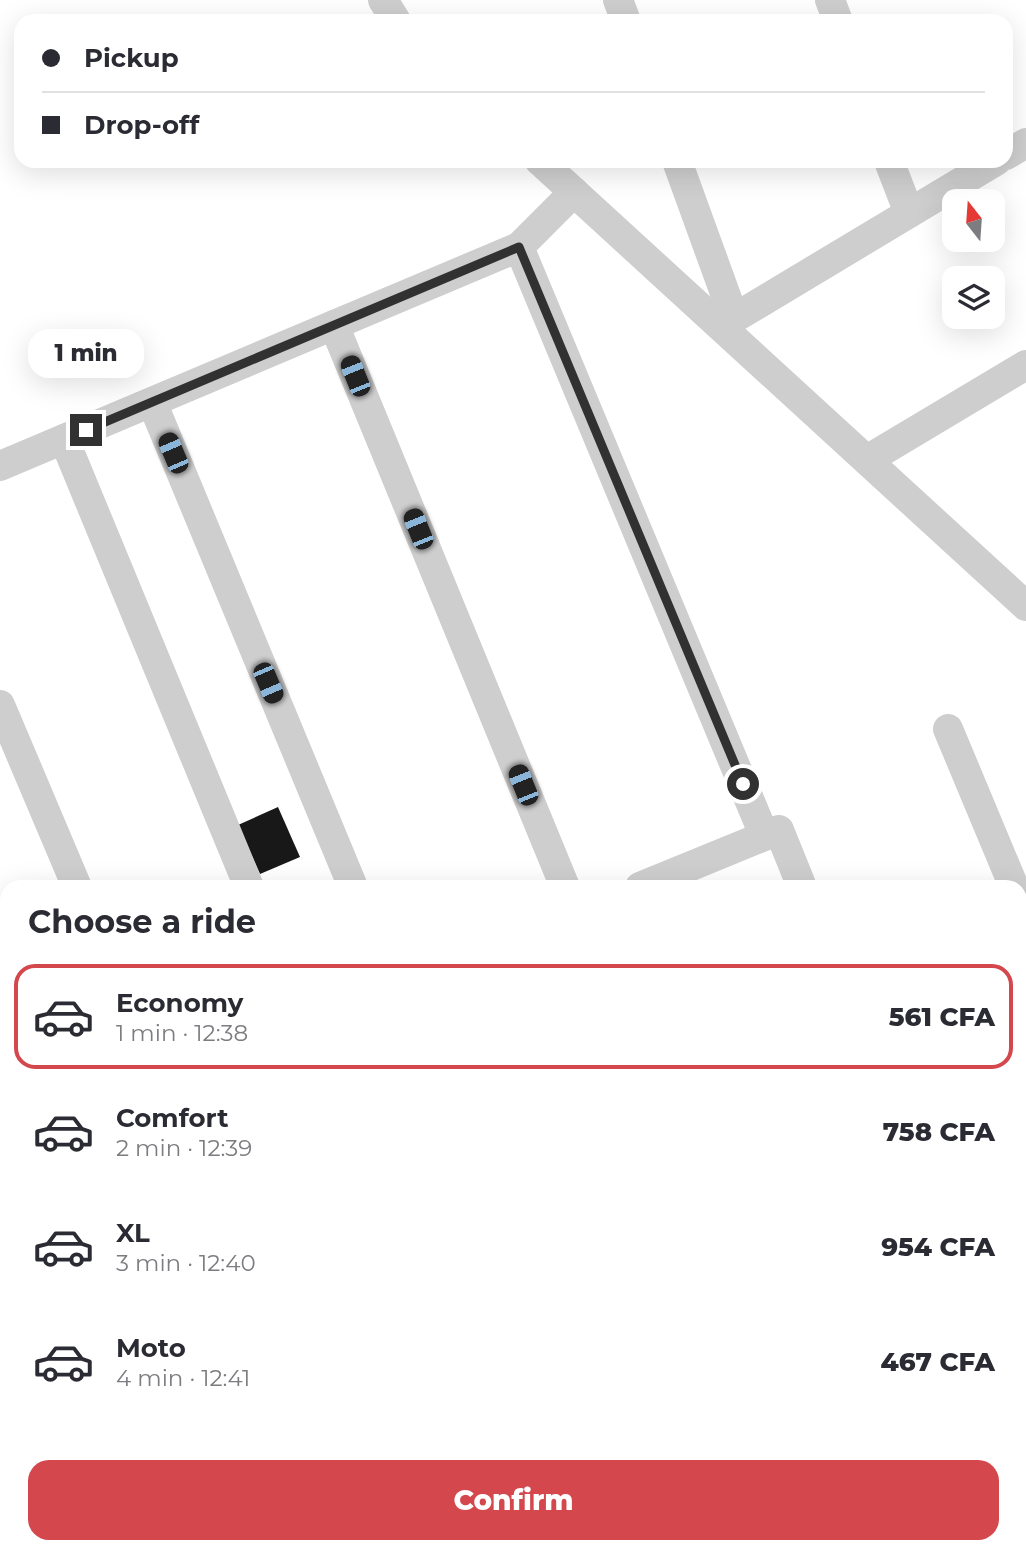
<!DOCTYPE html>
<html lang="en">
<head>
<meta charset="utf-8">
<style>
  body { margin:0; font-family:Montserrat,sans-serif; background:#f7f7f7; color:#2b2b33; height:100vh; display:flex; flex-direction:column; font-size:26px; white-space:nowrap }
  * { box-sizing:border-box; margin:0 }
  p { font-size:23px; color:#7c7c81 }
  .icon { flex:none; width:38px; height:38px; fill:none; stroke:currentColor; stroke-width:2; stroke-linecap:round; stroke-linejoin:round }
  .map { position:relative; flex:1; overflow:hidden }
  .details { position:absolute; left:0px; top:880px; width:1027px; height:674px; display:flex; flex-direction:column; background:#fff; border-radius:21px 21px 0 0; box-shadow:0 7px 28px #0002 }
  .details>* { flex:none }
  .banner { position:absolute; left:14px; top:14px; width:999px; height:154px; border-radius:21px; box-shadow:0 7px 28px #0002; display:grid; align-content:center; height:154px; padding:0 28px; background:#fff }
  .needle { width:46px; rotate:343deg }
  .controls { position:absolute; left:942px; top:189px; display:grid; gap:14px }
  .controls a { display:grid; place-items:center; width:63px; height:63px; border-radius:14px; background:#fff; box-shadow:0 7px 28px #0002; font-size:35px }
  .end { position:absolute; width:32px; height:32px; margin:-16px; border:9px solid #313131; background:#fff; box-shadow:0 0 0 4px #fff }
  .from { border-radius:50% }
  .bubble { position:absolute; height:49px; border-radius:21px; background:#fff; box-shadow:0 7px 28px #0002; font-size:23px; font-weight:800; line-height:49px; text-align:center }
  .car { position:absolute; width:21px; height:42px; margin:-21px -10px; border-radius:9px; box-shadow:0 0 5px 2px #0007; background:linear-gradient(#222 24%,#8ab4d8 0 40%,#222 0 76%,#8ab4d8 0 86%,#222 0) }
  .banner b { display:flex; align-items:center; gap:24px; height:66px; font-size:26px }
  .banner b+b { border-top:2px solid #e1e1e2 }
  .banner i { width:18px; height:18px; background:#2b2b33 }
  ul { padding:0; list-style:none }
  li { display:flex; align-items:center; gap:21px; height:105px; margin:0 14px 10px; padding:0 14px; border:4px solid transparent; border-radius:21px }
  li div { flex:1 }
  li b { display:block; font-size:26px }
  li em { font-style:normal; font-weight:800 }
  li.selected { border-color:#d3474d }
  li>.icon { width:63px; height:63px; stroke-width:1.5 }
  h2 { padding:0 28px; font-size:32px; line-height:84px }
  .primary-button { display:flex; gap:14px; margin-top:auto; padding:14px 28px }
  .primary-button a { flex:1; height:80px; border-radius:21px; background:#d3474d; color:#fff; font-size:28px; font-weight:800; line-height:80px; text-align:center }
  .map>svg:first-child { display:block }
</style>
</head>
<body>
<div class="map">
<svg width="1026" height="1553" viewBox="0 0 1026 1553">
  <rect width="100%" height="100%" fill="#fff"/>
  <path fill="#181818" d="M278 807 300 857 260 874 238 825Z"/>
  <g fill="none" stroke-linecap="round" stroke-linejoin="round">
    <g stroke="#cecece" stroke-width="30">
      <path d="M383 0 396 21"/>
      <path d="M618 0 626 21"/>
      <path d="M830 0 838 21"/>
      <path d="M1006 155 1026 143"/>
      <path d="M540 161 1026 606"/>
      <path d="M677 161 734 318"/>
      <path d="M889 161 909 213"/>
      <path d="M519 247 764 835"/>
      <path d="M334 325 565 887"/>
      <path d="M721 326 996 161"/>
      <path d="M152 402 353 887"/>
      <path d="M64 439 249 887"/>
      <path d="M867 460 1026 365"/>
      <path d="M0 466 519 247 574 192"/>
      <path d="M0 705 77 887"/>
      <path d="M948 729 1014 887"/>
      <path d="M640 887 779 830 802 887"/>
      <path d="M1020 901 1026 915"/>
      <path d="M1020 1013 1026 1011"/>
      <path d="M1020 1199 1026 1197"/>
      <path d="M205 1547 208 1553"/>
      <path d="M430 1547 431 1553"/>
      <path d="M635 1547 637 1553"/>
      <path d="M258 1553 268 1547"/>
    </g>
  </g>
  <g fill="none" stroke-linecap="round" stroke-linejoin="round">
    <path stroke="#313131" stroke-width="9" d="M86 430 519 247 743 784"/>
  </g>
</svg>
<div class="controls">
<a><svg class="needle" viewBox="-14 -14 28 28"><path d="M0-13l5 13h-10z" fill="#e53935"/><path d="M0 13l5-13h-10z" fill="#7c7c81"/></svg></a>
<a><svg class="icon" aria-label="layers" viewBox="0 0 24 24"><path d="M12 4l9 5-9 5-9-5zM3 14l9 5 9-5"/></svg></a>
</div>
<i class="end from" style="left:743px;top:784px"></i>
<i class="end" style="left:86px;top:430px"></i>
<div class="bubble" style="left:28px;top:329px;width:116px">1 min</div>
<i class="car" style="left:355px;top:376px;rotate:338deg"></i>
<i class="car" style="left:173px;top:453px;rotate:337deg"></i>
<i class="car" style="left:418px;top:529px;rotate:338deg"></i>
<i class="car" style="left:268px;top:683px;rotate:157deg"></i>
<i class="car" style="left:523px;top:785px;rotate:338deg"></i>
<div class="banner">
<b><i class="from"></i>Pickup</b>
<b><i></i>Drop-off</b>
</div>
<section class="details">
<h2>Choose a ride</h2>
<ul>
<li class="selected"><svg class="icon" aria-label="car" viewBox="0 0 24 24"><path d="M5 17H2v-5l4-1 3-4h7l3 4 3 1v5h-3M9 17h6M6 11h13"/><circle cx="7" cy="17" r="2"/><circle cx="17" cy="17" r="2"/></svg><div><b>Economy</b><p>1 min · 12:38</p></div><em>561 CFA</em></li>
<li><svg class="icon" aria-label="car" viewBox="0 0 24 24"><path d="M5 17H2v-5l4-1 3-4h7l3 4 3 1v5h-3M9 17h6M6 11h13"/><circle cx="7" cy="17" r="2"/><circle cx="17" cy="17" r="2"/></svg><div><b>Comfort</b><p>2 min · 12:39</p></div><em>758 CFA</em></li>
<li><svg class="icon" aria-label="car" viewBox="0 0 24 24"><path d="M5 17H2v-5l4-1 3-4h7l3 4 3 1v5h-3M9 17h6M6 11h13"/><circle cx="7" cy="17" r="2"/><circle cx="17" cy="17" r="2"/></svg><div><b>XL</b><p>3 min · 12:40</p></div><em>954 CFA</em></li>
<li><svg class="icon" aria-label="car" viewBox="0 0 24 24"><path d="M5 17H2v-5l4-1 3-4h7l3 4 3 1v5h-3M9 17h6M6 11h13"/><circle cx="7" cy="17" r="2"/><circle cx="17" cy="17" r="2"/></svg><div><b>Moto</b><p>4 min · 12:41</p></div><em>467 CFA</em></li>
</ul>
<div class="primary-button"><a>Confirm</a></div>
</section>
</div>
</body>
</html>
